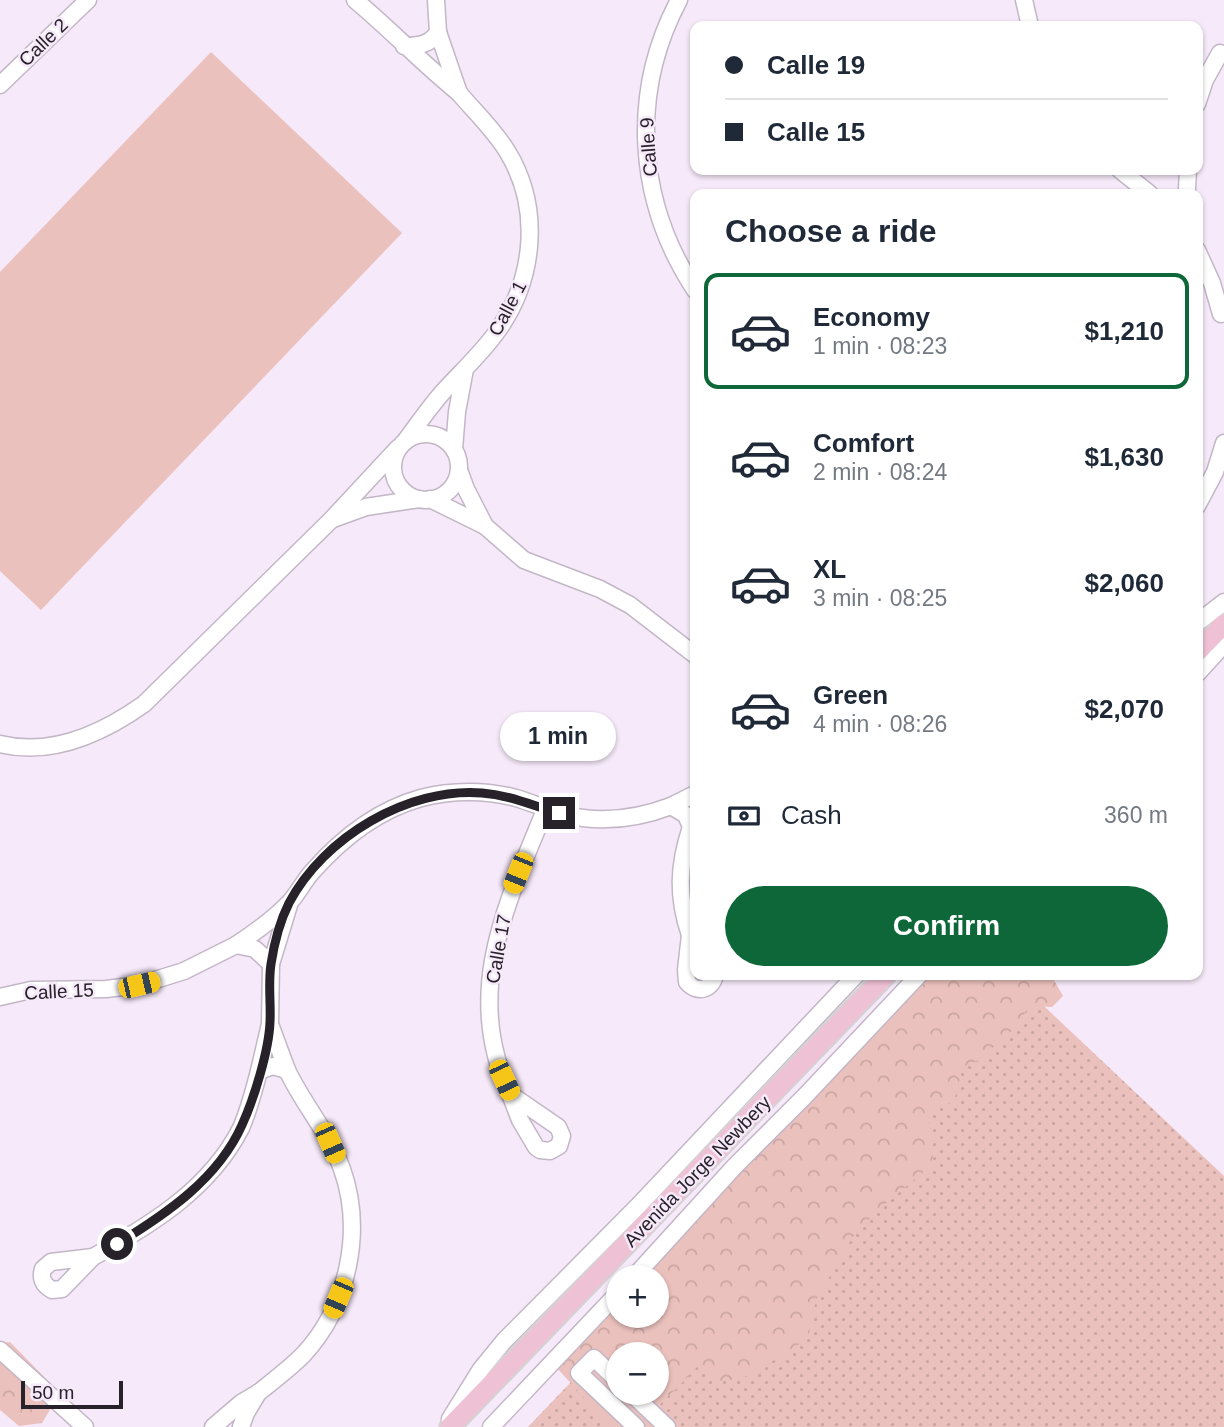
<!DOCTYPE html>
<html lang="en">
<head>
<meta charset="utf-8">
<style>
  body { margin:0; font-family:Helvetica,sans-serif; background:#f6f6f7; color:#1f2937; height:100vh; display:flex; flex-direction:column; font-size:26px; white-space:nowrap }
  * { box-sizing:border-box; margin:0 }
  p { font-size:23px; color:#747a83 }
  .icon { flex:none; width:38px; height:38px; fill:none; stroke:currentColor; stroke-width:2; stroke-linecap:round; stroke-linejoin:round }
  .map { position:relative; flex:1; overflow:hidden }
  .side { position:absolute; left:690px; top:189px; width:513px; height:791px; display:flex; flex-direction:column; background:#fff; border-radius:14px; box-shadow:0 2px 5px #0004 }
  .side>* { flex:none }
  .top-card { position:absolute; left:690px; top:21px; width:513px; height:154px; border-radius:14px; box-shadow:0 2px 5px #0004; display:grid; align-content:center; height:154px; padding:0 35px; background:#fff }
  .fabs { position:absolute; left:606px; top:1265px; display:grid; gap:14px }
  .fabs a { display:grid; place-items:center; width:63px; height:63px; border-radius:50%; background:#fff; box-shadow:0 2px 5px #0004; font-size:35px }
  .scale { position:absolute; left:21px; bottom:18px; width:102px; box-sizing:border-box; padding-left:7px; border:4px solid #272229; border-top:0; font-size:19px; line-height:24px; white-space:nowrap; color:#272229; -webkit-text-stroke:5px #f6e9f9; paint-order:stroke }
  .end { position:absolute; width:32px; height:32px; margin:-16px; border:9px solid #272229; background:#fff; box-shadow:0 0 0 4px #fff }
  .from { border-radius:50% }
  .bubble { position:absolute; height:49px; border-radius:24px; background:#fff; box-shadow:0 2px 5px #0004; font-size:23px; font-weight:600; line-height:49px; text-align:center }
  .car { position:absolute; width:21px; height:42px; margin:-21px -10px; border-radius:9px; box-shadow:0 0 5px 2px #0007; background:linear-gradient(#f5c518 24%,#345 0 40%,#f5c518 0 76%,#345 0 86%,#f5c518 0) }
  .top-card b { display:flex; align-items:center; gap:24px; height:66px; font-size:26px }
  .top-card b+b { border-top:2px solid #e0e1e3 }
  .top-card i { width:18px; height:18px; background:#1f2937 }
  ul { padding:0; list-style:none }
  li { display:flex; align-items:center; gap:21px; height:116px; margin:0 14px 10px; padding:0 21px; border:4px solid transparent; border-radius:14px }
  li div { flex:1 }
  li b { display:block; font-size:26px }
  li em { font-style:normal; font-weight:600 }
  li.active { border-color:#0e6739 }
  li>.icon { width:63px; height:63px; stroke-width:1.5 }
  h2 { padding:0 35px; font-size:32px; line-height:84px }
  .pay { display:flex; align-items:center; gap:18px; height:77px; padding:0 35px; font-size:26px }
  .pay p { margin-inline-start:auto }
  .button { display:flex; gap:14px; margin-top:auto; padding:14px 35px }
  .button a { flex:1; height:80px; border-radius:42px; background:#0e6739; color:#fff; font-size:28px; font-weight:600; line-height:80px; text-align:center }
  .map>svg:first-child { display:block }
</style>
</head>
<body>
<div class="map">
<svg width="1224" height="1427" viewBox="0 0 1224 1427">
  <defs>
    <pattern id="grass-dots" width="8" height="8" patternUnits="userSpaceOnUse" patternTransform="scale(1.75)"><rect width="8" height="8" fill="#ebc1bd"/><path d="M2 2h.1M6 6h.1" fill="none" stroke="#caa6a2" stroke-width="1.8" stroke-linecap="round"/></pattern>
    <pattern id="forest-crowns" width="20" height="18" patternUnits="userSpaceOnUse" patternTransform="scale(1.75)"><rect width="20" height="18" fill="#ebc1bd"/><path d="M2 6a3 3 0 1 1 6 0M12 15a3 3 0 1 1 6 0" fill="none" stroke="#caa6a2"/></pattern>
  </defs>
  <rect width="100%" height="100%" fill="#f6e9f9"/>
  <path fill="url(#grass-dots)" fill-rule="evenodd" d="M1011 975 1224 1176V1427H528L634 1316H656ZM618 1354H656V1393H618Z"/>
  <g fill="url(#forest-crowns)" fill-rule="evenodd">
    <path d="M931 975H1051L1063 996 1052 1007 1029 1006 1017 1026 979 1060 951 1072 960 1079 954 1101 938 1109 928 1121 932 1133 933 1164 879 1209 852 1238 816 1300 808 1338 785 1354 741 1379 717 1381 699 1365C676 1388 646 1427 611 1427L555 1366 618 1301V1316H656V1278L640 1277ZM618 1354H656V1393H618Z"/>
    <path d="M10 1342 60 1393 42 1423 19 1426 0 1410V1343Z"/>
  </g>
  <path fill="#ebc1bd" d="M211 52 402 233 41 610 0 571V272Z"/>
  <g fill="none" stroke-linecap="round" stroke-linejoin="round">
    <defs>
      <g id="minor">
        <path d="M355 0C391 30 423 64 459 93L438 32C430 45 418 46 404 46"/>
        <path d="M436 0 438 32"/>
        <path d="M679 0C629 94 637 202 695 290"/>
        <path d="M1024 0 1030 26"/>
        <path d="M0 85 88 0"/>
        <path d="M1197 104 1205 80 1220 53"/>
        <path d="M1120 170 1150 194"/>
        <path d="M1187 189 1188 170"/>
        <path d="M1197 250 1212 283 1221 314"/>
        <circle cx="426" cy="467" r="33"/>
        <path d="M406 440C418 424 429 408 442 393 460 373 480 355 496 333 535 280 542 208 507 151 494 130 475 112 459 93"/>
        <path d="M454 449 457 412 465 369"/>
        <path d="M430 499 485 526 466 489 459 470"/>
        <path d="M1197 506 1215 472 1224 443"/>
        <path d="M333 519 366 507 419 499"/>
        <path d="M485 526 524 560 600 589 630 605 695 655"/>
        <path d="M1197 623 1224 602"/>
        <path d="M1197 674 1224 644"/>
        <path d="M0 744C52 757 103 733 144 704L331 520 398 448"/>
        <path d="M695 794 671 806 686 815 691 827 695 818"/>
        <path d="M290 902 271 964 255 949 236 945C254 933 275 918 290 902 298 893 304 881 312 872 341 839 378 810 421 798 451 790 487 790 516 798 539 805 559 815 583 818 614 822 642 817 671 806"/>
        <path d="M690 935C677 898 678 865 691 827"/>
        <path d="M695 943 690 935 686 970 687 982C697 994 712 990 715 975"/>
        <path d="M0 997 31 990 106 989 139 985 184 971 236 945"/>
        <path d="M270 1024 287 1070 273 1066 259 1071 270 1024 271 964"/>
        <path d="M510 1094C462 993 507 903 545 810"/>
        <path d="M510 1094 558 1127 562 1136 559 1146 550 1151 540 1150 536 1147 520 1120Z"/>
        <path d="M93 1257C151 1225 210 1189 241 1128 249 1110 254 1090 259 1071"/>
        <path d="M93 1257 62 1289 52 1290C43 1285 40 1278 43 1269L51 1262Z"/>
        <path d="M633 1278 735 1166 805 1096 919 975"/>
        <path d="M0 1350 85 1427"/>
        <path d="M618 1381 594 1358 579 1373 636 1427"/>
        <path d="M258 1393C273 1381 289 1369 303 1355 348 1307 364 1231 342 1169 329 1133 303 1104 287 1070"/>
        <path d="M631 1393 667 1427"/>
        <path d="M450 1419 481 1369 504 1341 637 1207 856 975"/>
        <path d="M213 1427 241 1403 258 1393 246 1413 241 1427"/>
        <path d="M491 1427 618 1293"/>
      </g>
      <g id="major">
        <path d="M1197 652 1224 624"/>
        <path d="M450 1427 886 975"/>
      </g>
    </defs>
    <use href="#minor" stroke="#c3b7c7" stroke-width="19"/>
    <use href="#major" stroke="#d4d3d4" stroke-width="23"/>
    <use href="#minor" stroke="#fff" stroke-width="16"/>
    <use href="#major" stroke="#efc1d5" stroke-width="19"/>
  </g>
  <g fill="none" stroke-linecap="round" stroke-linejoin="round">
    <path stroke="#272229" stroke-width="9" d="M117 1244C166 1214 218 1179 242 1125 254 1099 269 1050 270 1022 271 1003 268 983 271 964 274 944 280 921 289 903 324 837 408 787 482 793 510 795 533 806 559 813"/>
  </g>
  <g text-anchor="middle" stroke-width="5" stroke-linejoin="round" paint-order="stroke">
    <g font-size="19" fill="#272229" stroke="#f6e9f9">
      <text transform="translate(43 42) rotate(-44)" y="7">Calle 2</text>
      <text transform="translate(648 147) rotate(-94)" y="7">Calle 9</text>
      <text transform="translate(507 308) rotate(-62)" y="7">Calle 1</text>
      <text transform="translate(498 949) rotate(-80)" y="7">Calle 17</text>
      <text transform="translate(59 991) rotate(-3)" y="7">Calle 15</text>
      <text transform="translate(697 1171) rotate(-46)" y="7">Avenida Jorge Newbery</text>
    </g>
  </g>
</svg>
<div class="fabs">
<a>+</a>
<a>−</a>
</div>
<div class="scale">50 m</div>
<i class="end from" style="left:117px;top:1244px"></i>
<i class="end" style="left:559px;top:813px"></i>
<div class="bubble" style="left:500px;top:712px;width:116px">1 min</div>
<i class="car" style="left:518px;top:873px;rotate:202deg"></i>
<i class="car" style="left:139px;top:985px;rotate:77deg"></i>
<i class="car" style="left:504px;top:1080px;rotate:155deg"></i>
<i class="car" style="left:330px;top:1143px;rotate:156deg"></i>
<i class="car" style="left:338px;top:1298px;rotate:203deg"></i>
<div class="top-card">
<b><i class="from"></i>Calle 19</b>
<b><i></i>Calle 15</b>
</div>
<section class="side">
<h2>Choose a ride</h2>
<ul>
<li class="active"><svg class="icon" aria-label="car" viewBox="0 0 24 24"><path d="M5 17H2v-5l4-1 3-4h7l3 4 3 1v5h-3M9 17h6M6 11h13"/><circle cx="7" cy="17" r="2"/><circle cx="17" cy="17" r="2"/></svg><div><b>Economy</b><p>1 min · 08:23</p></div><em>$1,210</em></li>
<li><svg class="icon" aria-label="car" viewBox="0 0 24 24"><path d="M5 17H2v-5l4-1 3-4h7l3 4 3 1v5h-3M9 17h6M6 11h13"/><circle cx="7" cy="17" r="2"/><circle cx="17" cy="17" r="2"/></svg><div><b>Comfort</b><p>2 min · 08:24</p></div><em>$1,630</em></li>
<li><svg class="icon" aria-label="car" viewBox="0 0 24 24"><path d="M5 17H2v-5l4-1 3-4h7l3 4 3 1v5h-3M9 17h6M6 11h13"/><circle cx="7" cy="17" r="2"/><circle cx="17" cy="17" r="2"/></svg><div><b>XL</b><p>3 min · 08:25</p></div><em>$2,060</em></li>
<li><svg class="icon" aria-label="car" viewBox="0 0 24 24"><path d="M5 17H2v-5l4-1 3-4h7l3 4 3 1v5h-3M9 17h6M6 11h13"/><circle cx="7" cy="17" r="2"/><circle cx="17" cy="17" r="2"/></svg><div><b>Green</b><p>4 min · 08:26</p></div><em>$2,070</em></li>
</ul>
<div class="pay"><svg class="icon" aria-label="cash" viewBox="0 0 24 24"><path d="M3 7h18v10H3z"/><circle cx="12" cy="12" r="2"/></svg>Cash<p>360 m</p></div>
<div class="button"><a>Confirm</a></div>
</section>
</div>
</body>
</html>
